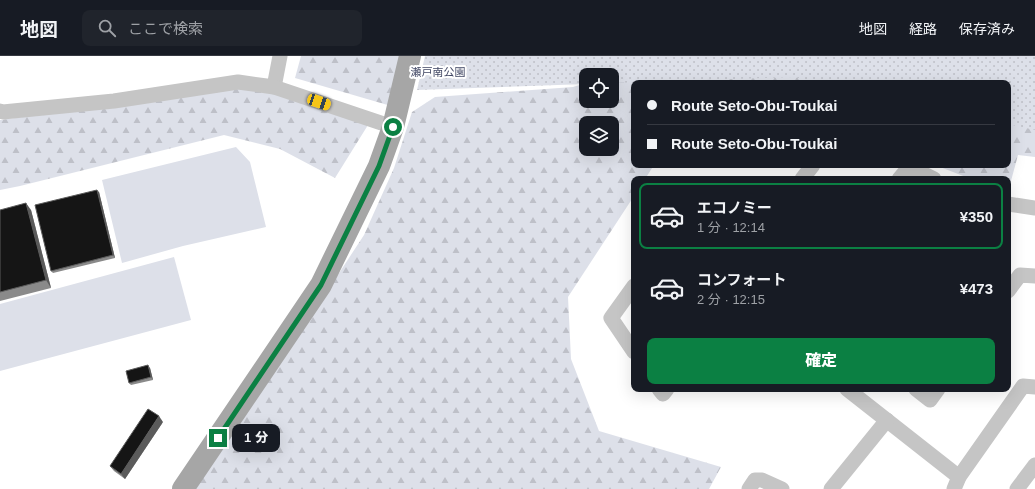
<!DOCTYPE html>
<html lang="ja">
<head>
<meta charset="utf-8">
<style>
  body { margin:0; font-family:Helvetica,"Noto Sans JP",sans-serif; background:#20242c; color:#f1f3f6; height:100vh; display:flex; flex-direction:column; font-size:15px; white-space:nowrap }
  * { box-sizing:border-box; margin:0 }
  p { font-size:13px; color:#9ea1a6 }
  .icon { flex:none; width:22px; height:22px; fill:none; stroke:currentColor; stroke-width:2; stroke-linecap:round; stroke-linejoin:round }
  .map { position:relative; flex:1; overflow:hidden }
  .drawer { position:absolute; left:631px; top:120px; width:380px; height:216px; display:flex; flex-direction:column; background:#171b24; border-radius:8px; box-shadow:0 4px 16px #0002 }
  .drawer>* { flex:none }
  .banner { position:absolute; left:631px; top:24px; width:380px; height:88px; border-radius:8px; box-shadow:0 4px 16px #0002; display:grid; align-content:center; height:88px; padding:0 16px; background:#171b24 }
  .fabs { position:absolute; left:579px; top:12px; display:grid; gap:8px }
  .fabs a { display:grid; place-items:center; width:40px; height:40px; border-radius:8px; background:#171b24; box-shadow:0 4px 16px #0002; font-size:20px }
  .end { position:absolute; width:18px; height:18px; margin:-9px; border:5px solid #0b8043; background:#fff; box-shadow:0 0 0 2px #fff }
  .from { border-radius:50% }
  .bubble { position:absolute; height:28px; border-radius:8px; background:#171b24; box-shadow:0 4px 16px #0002; font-size:13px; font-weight:800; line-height:28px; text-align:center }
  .car { position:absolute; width:12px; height:24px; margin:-12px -6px; border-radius:5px; box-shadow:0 0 3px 1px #0007; background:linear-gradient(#f5c518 24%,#345 0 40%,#f5c518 0 76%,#345 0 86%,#f5c518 0) }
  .banner b { display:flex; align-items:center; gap:14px; height:38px; font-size:15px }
  .banner b+b { border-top:1px solid #363941 }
  .banner i { width:10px; height:10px; background:#f1f3f6 }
  ul { padding:7px 0 0; list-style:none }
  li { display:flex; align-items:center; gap:12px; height:66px; margin:0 8px 6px; padding:0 8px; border:2px solid transparent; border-radius:8px }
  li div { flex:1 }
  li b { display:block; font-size:15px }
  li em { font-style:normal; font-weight:800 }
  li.active { border-color:#0b8043 }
  li>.icon { width:36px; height:36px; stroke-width:1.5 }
  .action { display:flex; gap:8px; margin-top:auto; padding:8px 16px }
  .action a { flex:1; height:46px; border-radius:8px; background:#0b8043; color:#fff; font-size:16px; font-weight:800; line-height:46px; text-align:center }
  header { display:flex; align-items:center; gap:24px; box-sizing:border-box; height:56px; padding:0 20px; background:#171b24; border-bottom:1px solid #363941 }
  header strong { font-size:19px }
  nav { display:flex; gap:22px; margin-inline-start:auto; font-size:14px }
  .search { width:280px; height:36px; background:#20242c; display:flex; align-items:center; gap:10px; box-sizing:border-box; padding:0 14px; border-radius:8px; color:#9ea1a6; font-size:15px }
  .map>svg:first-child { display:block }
</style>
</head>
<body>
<header>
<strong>地図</strong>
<div class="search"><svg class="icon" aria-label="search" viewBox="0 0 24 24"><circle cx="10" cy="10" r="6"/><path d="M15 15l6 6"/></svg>ここで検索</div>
<nav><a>地図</a><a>経路</a><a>保存済み</a></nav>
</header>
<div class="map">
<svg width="1035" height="433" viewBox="0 0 1035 433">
  <defs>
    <pattern id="forest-firs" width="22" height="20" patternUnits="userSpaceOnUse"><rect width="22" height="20" fill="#dde0e9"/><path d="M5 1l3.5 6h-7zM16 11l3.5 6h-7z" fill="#bec0c8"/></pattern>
    <pattern id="park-dots" width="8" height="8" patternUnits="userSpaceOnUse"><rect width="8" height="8" fill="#dde0e9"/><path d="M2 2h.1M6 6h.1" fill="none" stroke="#bec0c8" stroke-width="1.8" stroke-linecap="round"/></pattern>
  </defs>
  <rect width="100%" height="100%" fill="#fff"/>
  <g fill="url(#forest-firs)" fill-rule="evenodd">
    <path d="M301 0H400L391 50 295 22Z"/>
    <path d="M1035 0V101L1018 99 1008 136V123H971L935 109H1008V27H634V109H654L645 123H634V140L568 241 571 303 599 375 721 411 709 433H192L309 263 364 179 394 112 412 56 435 41 573 31 586 27V45H612V19ZM586 67H612V93H586Z"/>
    <path d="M259 29 368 69 335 122 280 93 224 79 20 130 0 134V64Z"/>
  </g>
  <path fill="url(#park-dots)" d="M425 0H1035V74L1008 68V27H821L794 21 612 27V19H586V28L417 34Z"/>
  <g fill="#dde0e9">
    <path d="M236 91 250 106 266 171 183 190 122 207 102 124Z"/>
    <path d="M174 201 191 264 0 315V248Z"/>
  </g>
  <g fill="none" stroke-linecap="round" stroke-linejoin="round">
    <g stroke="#c5c5c5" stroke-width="15">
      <path d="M274 31 280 0"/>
      <path d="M0 55 3 56 114 45 238 26 274 31 393 71"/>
      <path d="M906 109 934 123"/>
      <path d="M802 123 813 109"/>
      <path d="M899 123 909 111"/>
      <path d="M1008 148 1035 152"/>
      <path d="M634 230 611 262 634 296"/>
      <path d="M1008 235 1020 219 1035 220"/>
      <path d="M659 333 663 338 667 333"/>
      <path d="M847 333 959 421"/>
      <path d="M916 333 930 344 938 333"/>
      <path d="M749 433 755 424H762L782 433"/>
      <path d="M831 433 887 364"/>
      <path d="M954 433 959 421 1023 330 1035 331"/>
      <path d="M1017 433 1035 409"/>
    </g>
    <path stroke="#a6a6a6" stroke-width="22" d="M183 433 321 229 379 110 393 71 410 0"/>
  </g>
  <g fill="#8a8a8a">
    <path d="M99 136 115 202 53 217 51 215Z"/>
    <path d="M0 154H31L51 232 0 245Z"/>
    <path d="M150 312 153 324 131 329 129 327Z"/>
    <path d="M163 366 125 423 114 415 110 410Z"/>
  </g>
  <g fill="#5b5b5b">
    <path d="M97 134 99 136 115 202 113 199Z"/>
    <path d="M26 147 31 154 51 232 46 224Z"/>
    <path d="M148 309 150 312 153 324 151 321Z"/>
    <path d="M159 360 163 366 125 423 121 418Z"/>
  </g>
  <g fill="#151515" stroke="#5b5b5b">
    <path d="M97 134 113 199 51 215 35 149Z"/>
    <path d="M26 147 46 224 0 236V154Z"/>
    <path d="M148 309 151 321 129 327 126 315Z"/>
    <path d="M148 353 159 360 121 418 110 410Z"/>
  </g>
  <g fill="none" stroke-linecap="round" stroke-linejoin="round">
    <path stroke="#0b8043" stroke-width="5" d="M218 382 321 229 379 110 393 71"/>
  </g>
  <g text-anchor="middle" stroke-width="4" stroke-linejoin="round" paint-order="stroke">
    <g font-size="11" fill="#414764" stroke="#fff">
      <text x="438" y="20">瀬戸南公園</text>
    </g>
  </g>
</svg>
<div class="fabs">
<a><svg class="icon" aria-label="locate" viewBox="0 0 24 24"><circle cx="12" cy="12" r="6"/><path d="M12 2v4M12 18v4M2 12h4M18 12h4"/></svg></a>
<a><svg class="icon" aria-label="layers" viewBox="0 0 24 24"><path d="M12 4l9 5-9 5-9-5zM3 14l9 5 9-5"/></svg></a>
</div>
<i class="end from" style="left:393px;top:71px"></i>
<i class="end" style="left:218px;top:382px"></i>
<div class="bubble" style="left:232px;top:368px;width:48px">1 分</div>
<i class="car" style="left:319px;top:46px;rotate:109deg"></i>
<div class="banner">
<b><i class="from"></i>Route Seto-Obu-Toukai</b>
<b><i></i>Route Seto-Obu-Toukai</b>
</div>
<section class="drawer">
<ul>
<li class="active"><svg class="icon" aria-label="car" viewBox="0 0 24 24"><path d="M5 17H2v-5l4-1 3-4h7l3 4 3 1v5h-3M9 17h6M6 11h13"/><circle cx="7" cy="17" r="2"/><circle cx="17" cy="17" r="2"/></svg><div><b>エコノミー</b><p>1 分 · 12:14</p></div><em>¥350</em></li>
<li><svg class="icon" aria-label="car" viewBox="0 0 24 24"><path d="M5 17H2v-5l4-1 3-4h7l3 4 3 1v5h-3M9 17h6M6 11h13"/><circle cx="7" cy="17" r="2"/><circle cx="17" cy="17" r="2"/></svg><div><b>コンフォート</b><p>2 分 · 12:15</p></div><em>¥473</em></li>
</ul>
<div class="action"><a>確定</a></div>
</section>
</div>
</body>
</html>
